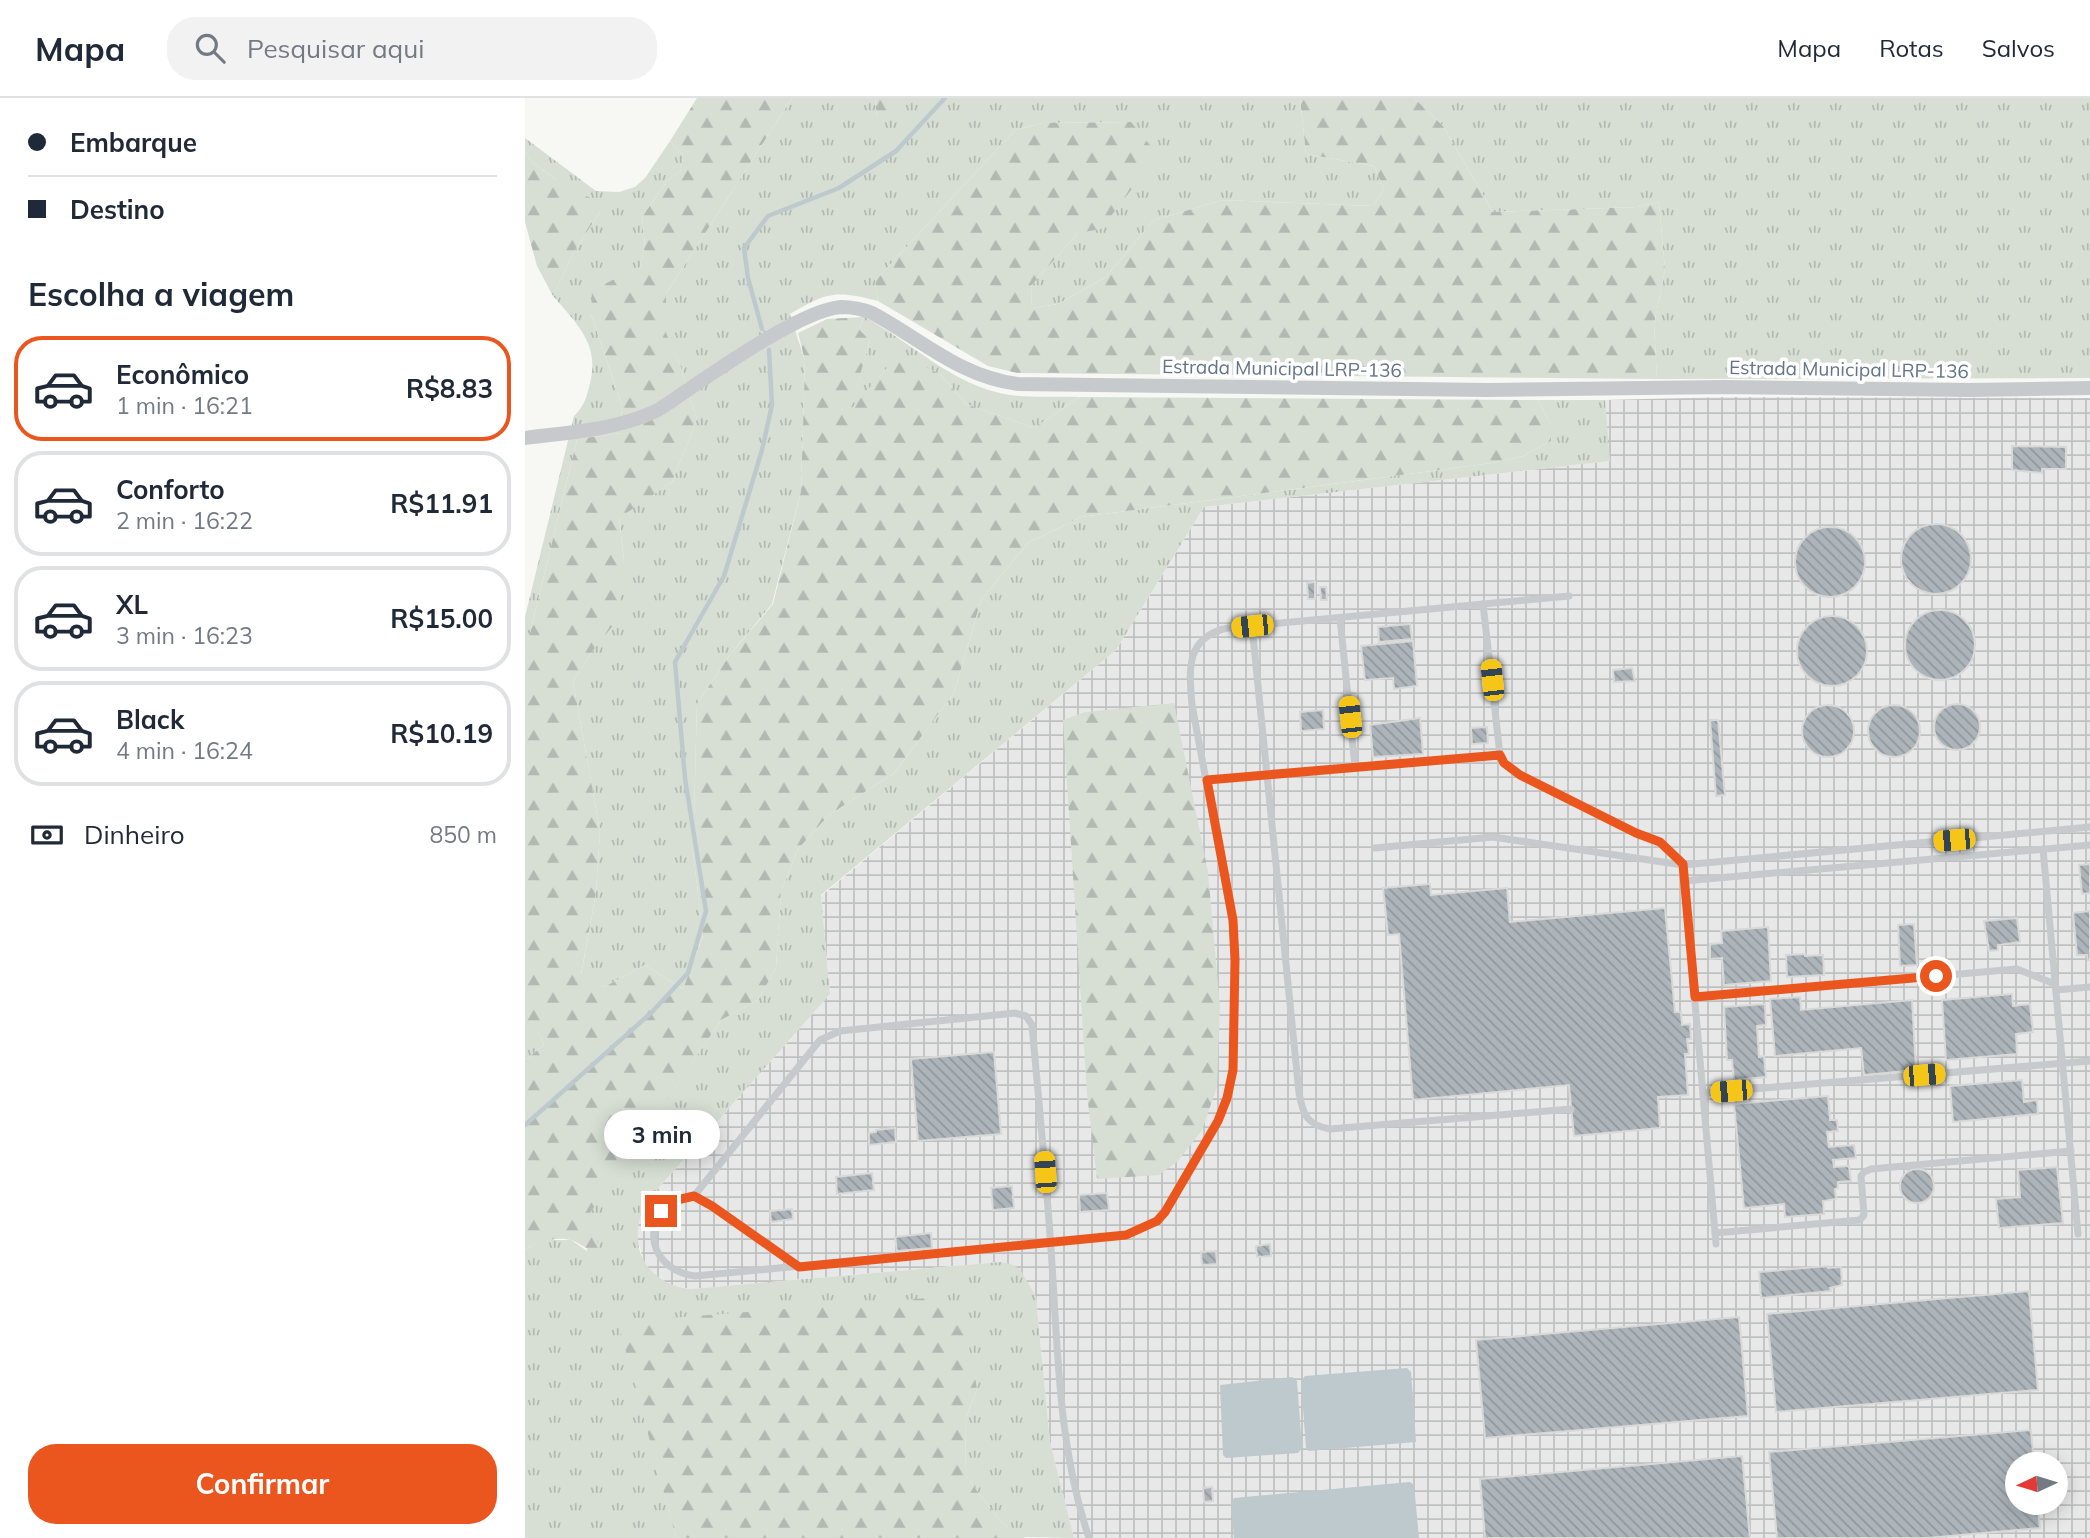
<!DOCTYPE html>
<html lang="pt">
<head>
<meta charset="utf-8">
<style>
  body { margin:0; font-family:Mulish,sans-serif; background:#f2f2f3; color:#1f2937; height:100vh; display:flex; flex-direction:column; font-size:26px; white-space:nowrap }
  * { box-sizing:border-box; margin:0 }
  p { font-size:23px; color:#747a83 }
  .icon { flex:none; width:38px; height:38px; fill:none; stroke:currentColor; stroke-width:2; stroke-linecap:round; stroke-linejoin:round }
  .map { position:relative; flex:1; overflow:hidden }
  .panel { display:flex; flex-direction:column; background:#fff; width:525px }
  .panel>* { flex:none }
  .hud { display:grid; align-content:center; height:154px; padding:0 28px; background:#fff }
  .needle { width:46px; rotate:266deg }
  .controls { position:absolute; left:1480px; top:1354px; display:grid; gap:14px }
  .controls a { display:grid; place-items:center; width:63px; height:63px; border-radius:50%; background:#fff; box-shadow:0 4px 18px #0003; font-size:35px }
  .end { position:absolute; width:32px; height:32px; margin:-16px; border:9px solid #eb561f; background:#fff; box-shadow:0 0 0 4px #fff }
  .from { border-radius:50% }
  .bubble { position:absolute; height:49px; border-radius:24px; background:#fff; box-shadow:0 4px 18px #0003; font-size:23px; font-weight:700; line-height:49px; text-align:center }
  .car { position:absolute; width:21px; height:42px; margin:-21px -10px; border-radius:9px; box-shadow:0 0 5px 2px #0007; background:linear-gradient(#f5c518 24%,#345 0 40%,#f5c518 0 76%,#345 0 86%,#f5c518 0) }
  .hud b { display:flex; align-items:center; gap:24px; height:66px; font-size:26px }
  .hud b+b { border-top:2px solid #e0e1e3 }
  .hud i { width:18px; height:18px; background:#1f2937 }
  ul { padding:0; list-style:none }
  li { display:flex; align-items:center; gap:21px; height:105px; margin:0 14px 10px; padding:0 14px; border:4px solid #e0e1e3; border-radius:28px }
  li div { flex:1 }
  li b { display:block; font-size:26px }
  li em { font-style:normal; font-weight:700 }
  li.current { border-color:#eb561f }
  li>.icon { width:63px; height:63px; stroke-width:1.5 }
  h2 { padding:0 28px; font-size:32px; line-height:84px }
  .pay { display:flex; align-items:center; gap:18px; height:77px; padding:0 28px; font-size:26px }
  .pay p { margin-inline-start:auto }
  .cta { display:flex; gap:14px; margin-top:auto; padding:14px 28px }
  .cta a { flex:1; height:80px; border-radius:28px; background:#eb561f; color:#fff; font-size:28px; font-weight:700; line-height:80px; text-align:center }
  header { display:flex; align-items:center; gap:42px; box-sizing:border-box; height:98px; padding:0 35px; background:#fff; border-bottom:2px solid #e0e1e3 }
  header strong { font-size:33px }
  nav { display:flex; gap:38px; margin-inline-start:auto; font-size:24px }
  .search { width:490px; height:63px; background:#f2f2f3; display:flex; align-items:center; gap:18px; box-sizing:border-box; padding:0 24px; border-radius:28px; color:#747a83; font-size:26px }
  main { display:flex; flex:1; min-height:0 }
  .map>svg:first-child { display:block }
</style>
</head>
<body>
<header>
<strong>Mapa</strong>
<div class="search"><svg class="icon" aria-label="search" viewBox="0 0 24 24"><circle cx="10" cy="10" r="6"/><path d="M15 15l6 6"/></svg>Pesquisar aqui</div>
<nav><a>Mapa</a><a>Rotas</a><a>Salvos</a></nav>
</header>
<main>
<section class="panel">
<div class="hud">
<b><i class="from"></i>Embarque</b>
<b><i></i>Destino</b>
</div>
<h2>Escolha a viagem</h2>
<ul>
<li class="current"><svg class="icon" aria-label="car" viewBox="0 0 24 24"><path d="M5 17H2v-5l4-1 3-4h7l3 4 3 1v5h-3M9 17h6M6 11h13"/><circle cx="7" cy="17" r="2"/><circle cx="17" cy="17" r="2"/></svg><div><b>Econômico</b><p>1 min · 16:21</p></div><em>R$8.83</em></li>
<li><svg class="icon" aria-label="car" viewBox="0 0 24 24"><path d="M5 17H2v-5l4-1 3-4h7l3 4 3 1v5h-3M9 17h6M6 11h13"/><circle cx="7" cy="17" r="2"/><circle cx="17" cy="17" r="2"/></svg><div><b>Conforto</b><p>2 min · 16:22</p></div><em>R$11.91</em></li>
<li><svg class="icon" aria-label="car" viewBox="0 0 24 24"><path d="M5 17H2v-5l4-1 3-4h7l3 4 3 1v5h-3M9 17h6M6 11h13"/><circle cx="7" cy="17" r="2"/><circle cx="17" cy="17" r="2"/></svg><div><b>XL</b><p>3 min · 16:23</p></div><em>R$15.00</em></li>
<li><svg class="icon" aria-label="car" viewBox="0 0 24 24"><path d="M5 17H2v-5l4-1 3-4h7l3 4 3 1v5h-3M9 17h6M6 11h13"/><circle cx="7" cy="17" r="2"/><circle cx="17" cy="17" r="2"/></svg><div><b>Black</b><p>4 min · 16:24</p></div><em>R$10.19</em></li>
</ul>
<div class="pay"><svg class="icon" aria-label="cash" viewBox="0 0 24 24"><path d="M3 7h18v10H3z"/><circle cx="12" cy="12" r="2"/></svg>Dinheiro<p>850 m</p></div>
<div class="cta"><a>Confirmar</a></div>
</section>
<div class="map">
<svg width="1565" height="1440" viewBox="0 0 1565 1440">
  <defs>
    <pattern id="industrial-grid" width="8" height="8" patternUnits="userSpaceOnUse" patternTransform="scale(1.75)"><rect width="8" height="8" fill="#e7e8e7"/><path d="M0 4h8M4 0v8" fill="none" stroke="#bfc1c1"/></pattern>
    <pattern id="grass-tufts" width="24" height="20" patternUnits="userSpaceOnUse" patternTransform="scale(1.75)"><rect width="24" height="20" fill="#d7dfd4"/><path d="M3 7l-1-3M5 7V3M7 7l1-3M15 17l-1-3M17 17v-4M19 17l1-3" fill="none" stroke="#b2b9b2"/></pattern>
    <pattern id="forest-firs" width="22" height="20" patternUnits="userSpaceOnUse" patternTransform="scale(1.75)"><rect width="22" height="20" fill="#d7dfd4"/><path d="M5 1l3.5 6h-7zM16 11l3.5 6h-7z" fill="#b2b9b2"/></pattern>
    <pattern id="building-back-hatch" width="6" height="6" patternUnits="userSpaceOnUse" patternTransform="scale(1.75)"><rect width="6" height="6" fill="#adb5bb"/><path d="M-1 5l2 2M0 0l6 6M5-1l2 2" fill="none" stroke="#90989e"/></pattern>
  </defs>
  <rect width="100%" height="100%" fill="#f7f7f3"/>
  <path fill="url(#industrial-grid)" fill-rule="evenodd" d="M1202 299 1565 300V1440H549L525 1344 511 1199 475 1164 165 1191 142 1186 126 1174 119 1164 112 1140V1126L123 1102 305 896 296 798 591 552 679 409 1084 363 1080 302ZM1493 1367H1531V1405H1493Z"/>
  <g fill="url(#grass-tufts)">
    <path d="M267 0H350L352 20 380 0H775L781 56 849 68 859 91 848 108 698 102 629 122 581 179 533 206 507 210 506 188 553 135 606 24 517 25 490 32 350 183 353 203C311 192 302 194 265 216L280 263 276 393 247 506 204 558 172 606 168 754 178 837 158 891 120 867 79 889 56 877 71 795 75 733 48 583 69 551 99 463 94 419 147 384 172 321 153 261 140 235 141 196Z"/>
    <path d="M889 0H1565V280L1132 281 1129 226 1140 172 1134 104 1112 109 968 114 918 28Z"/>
    <path d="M0 40 71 93 94 94 110 89 120 80 145 43 158 57 156 72 142 83 117 119 120 147 115 169 66 216 97 307 96 335 52 341 0 556V519L49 318C58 309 61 302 64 289 76 248 54 228 28 198L50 152 75 114 7 64 0 53Z"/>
    <path d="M339 219C388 245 428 288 485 297 507 300 532 298 555 299L509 330 441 306 416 277 362 270 324 314 345 243 334 231Z"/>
    <path d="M1013 302H1080L1085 363 679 409 591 552 296 797 305 896 123 1102C99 1143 118 1185 165 1191L475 1164 486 1166 495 1171 511 1199 525 1344 549 1440 497 1439 477 1425 440 1377 441 1320 452 1291 94 1224 151 1440H0V1151L19 1142H46L62 1153 64 1115 196 922 233 902 251 870 256 793 273 751 304 717 369 675 429 595 456 502 503 445 556 419 967 365 998 358 1026 343V327Z"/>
    <path d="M0 935H13L19 947 0 962Z"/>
  </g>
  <g fill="url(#forest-firs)">
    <path d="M172 0H267L141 196V235L153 261 172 321 147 384 94 420 99 463 94 520 69 551 48 583 75 733 71 795 56 876 79 889 120 867 158 891 178 838 168 754 172 606 204 558 248 506 276 393 280 263 273 235 302 221 339 219 334 231 345 243 325 312 362 270 371 264 388 262 416 277 441 306 509 330 555 299 1013 302 1026 327V343L998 358 967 365 556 419 503 445 456 502 429 595 369 675 304 717 273 751 256 793 251 870 233 902 196 922 65 1115 76 1158C66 1154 52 1143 45 1142 30 1138 13 1145 0 1151V962L19 947 13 935H0V556L52 341 96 335 97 307 66 216 67 192 115 169 120 147 117 119 142 83 156 72 158 57 145 43Z"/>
    <path d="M350 0H380L368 22 352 20Z"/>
    <path d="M775 0H889L918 28 968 114 1112 109 1134 104 1140 172 1129 226 1132 281 492 275 463 268 353 203 350 183 490 32 517 25 606 24 633 57 576 131 553 135 506 188 507 210 533 206 581 179 629 122 698 102 848 108 859 91 849 68 781 56Z"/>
    <path d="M0 53 7 64 30 81 69 102 75 114 50 152 28 198 12 168 0 124Z"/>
    <path d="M649 605 683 774 695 909 692 989 677 1032 653 1063 634 1077 572 1081 562 996 538 622 560 614Z"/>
    <path d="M415 1199 429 1210 440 1229 452 1291 441 1320 440 1377 477 1425 500 1440H151L93 1224Z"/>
  </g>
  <g fill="#bec9cd">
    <path d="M882 1270 886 1274 891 1344 784 1353 781 1350 776 1283 780 1278Z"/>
    <path d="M767 1279 772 1283 777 1350 773 1355 701 1360 698 1357 695 1287Z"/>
    <path d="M885 1384 889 1387 894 1440H709L706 1404 709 1400Z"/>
  </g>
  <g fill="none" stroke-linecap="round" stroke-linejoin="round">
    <g stroke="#bec9cd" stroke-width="4.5">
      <path d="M237 231 223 180 219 150 243 118 314 90 371 53 420 0"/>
      <path d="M0 1027 127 914 163 875 181 813 160 680 150 564 199 478 237 352 247 307 244 252"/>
    </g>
  </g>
  <g fill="url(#building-back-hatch)" stroke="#d8d8d6" stroke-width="2">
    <path d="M1487 348 1541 349V371H1517V375L1487 372Z"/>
    <circle cx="1411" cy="461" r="35"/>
    <circle cx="1305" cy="464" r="35"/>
    <path d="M790 484V501H783L782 485Z"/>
    <path d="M795 489H801L802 502H796Z"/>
    <circle cx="1415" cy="547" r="35"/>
    <circle cx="1307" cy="553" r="35"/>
    <path d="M885 526 887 541 854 544 853 529Z"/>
    <path d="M888 543 892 588 869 591 868 580 840 582 836 548Z"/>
    <path d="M1107 570 1110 583 1089 584 1088 572Z"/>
    <circle cx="1432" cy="629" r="23"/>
    <circle cx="1303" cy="633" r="26"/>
    <circle cx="1369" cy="633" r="26"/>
    <path d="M798 612 799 631 776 633 775 614Z"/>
    <path d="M895 620 898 656 848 659 845 627Z"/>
    <path d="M1185 622H1193L1200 697 1191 698Z"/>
    <path d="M962 629 963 645 947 646 946 630Z"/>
    <path d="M1565 766V795L1557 796 1554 767Z"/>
    <path d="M905 786 906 797 982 790 985 824 1140 810 1150 914H1156L1157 927 1165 926 1166 941H1162L1164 956H1160L1163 997 1133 999 1135 1030 1049 1038 1044 987 888 1002 874 836 863 837 858 790Z"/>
    <path d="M1565 813V862H1563L1562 857H1552L1548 815Z"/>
    <path d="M1492 820 1495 844 1473 847V852L1464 853 1459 823Z"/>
    <path d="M1389 826 1392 867 1375 868 1373 827Z"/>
    <path d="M1243 829 1246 883 1199 887 1197 860 1185 861V846L1197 845 1196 833Z"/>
    <path d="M1280 856V858L1298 857 1299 877 1262 879 1261 857Z"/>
    <path d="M1487 896 1488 908 1505 906 1508 934 1491 936 1492 956 1421 962 1417 902Z"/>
    <path d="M1275 899 1276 912 1387 902 1391 972 1339 977 1336 950 1250 958 1245 901Z"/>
    <path d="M1240 906 1241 927 1232 928 1234 959 1239 958 1241 979 1209 982 1207 962H1202L1199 909Z"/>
    <path d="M469 954 476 1036 393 1043 386 961Z"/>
    <path d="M1497 982 1499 1004 1512 1002 1513 1016 1428 1024 1425 988Z"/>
    <path d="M1303 998 1305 1022H1312L1313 1033 1302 1034 1304 1049 1329 1047 1331 1060 1308 1062 1309 1069 1324 1068 1326 1083 1313 1084V1090L1310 1091 1311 1101 1298 1103 1299 1116 1260 1119 1259 1106 1219 1110 1209 1006Z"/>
    <path d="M370 1030 371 1044 344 1047V1035L351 1034V1032Z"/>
    <path d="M1532 1069 1538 1125 1474 1130 1471 1101 1495 1099 1493 1072Z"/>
    <circle cx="1392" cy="1088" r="17"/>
    <path d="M347 1075 349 1092 312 1096 311 1079Z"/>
    <path d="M487 1088 489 1110 468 1112 466 1090Z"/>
    <path d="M582 1095 584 1112 555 1114 554 1097Z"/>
    <path d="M267 1111 268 1121 246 1124 245 1113Z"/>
    <path d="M406 1135 407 1150 372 1153 370 1139Z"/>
    <path d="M745 1146 746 1158 732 1159 731 1148Z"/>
    <path d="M691 1153 692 1166 677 1167 676 1154Z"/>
    <path d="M1303 1168V1170L1316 1169 1317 1187 1305 1190 1306 1193 1236 1200 1234 1174Z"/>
    <path d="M1504 1193 1513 1292 1251 1314 1242 1216Z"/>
    <path d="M1214 1219 1223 1318 960 1340 951 1242Z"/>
    <path d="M1506 1332 1509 1367H1493V1405H1512L1515 1430 1402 1440H1252L1244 1354Z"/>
    <path d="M1217 1358 1225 1440H960L955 1381Z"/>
    <path d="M687 1389 688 1403 679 1404 678 1390Z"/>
  </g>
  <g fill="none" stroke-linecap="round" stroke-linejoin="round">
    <g stroke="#c6cacd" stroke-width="7">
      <path d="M958 506 975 657 979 665 995 677 1111 735 1135 744 1158 767 1191 1146"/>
      <path d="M815 520 830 669"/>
      <path d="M727 528 774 995C778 1017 782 1027 805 1031L1046 1011"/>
      <path d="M682 682 975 657"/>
      <path d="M850 750 968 739 1158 767 1565 729"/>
      <path d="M1518 751 1553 1136"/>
      <path d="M1159 783 1565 747"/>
      <path d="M1531 892 1565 889"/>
      <path d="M1170 899 1492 871 1530 886"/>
      <path d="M1178 995 1565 963"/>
      <path d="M169 1098 295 942 315 933 490 915 501 918 507 927C514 1006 522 1086 527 1166 533 1259 534 1351 564 1440"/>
      <path d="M1190 1135 1335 1122 1339 1117 1336 1078 1339 1074 1346 1071 1546 1053"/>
      <path d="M274 1169 187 1108 169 1098C114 1105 116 1171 170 1178L601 1137 632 1123 640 1114 693 1022 702 1000 708 972 710 862 707 822 667 607C664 572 660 539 703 530L1044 498"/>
    </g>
    <path stroke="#c6cacd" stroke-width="14" d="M0 340C46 334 92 332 133 312 173 286 273 212 316 209 327 209 337 211 347 215 396 241 435 279 493 286L963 292 1199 289 1445 292 1565 290"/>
  </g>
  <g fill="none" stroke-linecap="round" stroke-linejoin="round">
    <path stroke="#eb561f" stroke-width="9" d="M136 1113 152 1102 169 1098 187 1108 274 1169 601 1137 632 1123 640 1114 693 1023 702 1000 708 972 710 862 708 822 682 682 975 657 979 665 995 677 1111 735 1135 744 1158 766 1170 899 1411 878"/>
  </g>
  <g text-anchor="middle" stroke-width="7" stroke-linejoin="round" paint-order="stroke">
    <g font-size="19" fill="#647686" stroke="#fff">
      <text transform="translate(757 270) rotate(1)" y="7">Estrada Municipal LRP-136</text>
      <text transform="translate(1324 271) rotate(1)" y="7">Estrada Municipal LRP-136</text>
    </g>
  </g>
</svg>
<div class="controls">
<a><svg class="needle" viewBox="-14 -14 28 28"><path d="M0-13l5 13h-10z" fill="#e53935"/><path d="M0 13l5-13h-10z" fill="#747a83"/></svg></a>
</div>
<i class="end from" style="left:1411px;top:878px"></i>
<i class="end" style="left:136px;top:1113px"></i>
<div class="bubble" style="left:79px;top:1012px;width:116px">3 min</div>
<i class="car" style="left:727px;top:528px;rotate:264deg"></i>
<i class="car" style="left:967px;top:582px;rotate:354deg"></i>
<i class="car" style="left:825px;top:619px;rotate:354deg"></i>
<i class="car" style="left:1429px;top:742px;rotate:265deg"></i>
<i class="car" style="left:1399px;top:977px;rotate:85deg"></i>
<i class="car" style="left:1206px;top:993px;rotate:265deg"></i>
<i class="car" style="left:520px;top:1074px;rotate:356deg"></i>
</div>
</main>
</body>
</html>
